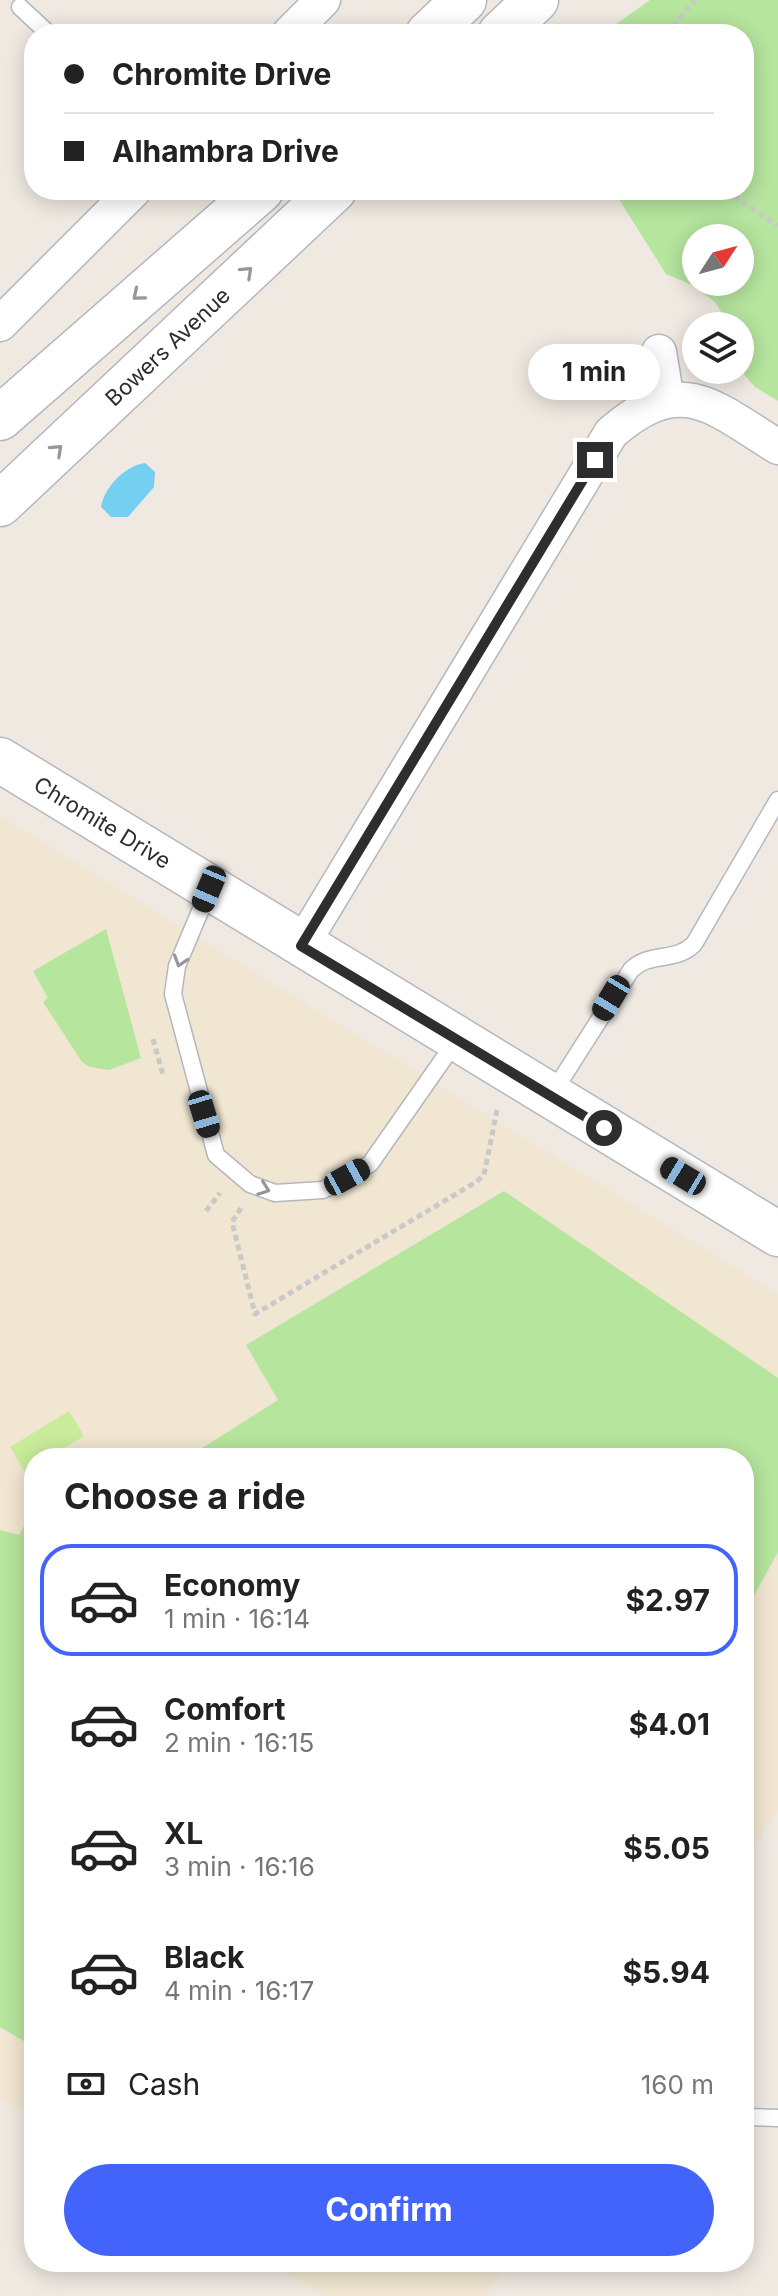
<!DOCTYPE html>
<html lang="en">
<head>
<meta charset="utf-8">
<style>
  body { margin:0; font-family:Inter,sans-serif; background:#f6f6f6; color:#222; height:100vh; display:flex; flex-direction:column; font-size:30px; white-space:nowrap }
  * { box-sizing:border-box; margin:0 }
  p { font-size:26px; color:#767676 }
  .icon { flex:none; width:44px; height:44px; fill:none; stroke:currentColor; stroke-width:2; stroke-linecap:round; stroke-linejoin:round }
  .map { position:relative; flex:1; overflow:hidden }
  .sheet { position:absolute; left:24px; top:1448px; width:730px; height:824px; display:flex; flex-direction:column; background:#fff; border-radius:32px; box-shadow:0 4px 20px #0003 }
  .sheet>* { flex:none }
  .hud { position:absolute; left:24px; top:24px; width:730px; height:176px; border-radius:32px; box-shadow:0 4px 20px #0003; display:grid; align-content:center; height:176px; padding:0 40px; background:#fff }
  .needle { width:52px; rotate:54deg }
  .buttons { position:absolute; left:682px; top:224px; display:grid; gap:16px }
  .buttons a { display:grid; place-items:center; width:72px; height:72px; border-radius:50%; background:#fff; box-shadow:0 4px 20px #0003; font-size:40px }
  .end { position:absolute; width:36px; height:36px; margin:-18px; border:10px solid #2e2e2e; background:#fff; box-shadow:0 0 0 4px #fff }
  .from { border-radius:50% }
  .bubble { position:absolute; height:56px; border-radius:28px; background:#fff; box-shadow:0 4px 20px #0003; font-size:26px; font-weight:700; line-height:56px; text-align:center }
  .car { position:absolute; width:24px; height:48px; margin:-24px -12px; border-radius:10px; box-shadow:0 0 6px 2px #0007; background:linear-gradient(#222 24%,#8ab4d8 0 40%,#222 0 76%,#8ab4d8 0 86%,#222 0) }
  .hud b { display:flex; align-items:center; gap:28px; height:76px; font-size:30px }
  .hud b+b { border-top:2px solid #e0e0e0 }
  .hud i { width:20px; height:20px; background:#222 }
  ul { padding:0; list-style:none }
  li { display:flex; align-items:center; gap:24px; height:112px; margin:0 16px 12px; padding:0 24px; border:4px solid transparent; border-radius:32px }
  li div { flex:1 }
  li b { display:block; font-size:30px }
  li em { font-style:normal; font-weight:700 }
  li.current { border-color:#4264fb }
  li>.icon { width:72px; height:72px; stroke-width:1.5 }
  h2 { padding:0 40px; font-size:36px; line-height:96px }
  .pay { display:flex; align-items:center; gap:20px; height:88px; padding:0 40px; font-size:30px }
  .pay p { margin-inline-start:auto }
  .primary-button { display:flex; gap:16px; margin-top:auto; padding:16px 40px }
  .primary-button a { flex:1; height:92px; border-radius:48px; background:#4264fb; color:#fff; font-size:32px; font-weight:700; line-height:92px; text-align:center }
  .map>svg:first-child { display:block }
</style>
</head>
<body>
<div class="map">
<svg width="778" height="2296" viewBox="0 0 778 2296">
  <rect width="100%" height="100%" fill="#efe9e1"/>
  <g fill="#f0e6d1">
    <path d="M0 816 778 1294V1809L744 1865V1458H34V2118L0 2097Z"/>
    <path d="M269 2262H506L485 2296H325Z"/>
  </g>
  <g fill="#b6e59e" fill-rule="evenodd">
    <path d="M650 0H778V401L755 387 741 371 740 326H730L715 302 692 285 666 274 613 190H744V34H602ZM740 238V282H696V238Z"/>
    <path d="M106 929 141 1058 109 1070 90 1067 82 1062 43 1002 48 998 33 971Z"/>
    <path d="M504 1191 778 1378V1552L744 1614V1458H192L191 1455 278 1400 246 1345Z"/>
    <path d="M34 1508V2047L0 2027V1530L19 1535Z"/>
  </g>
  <path fill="#c9ec9a" d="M69 1411 84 1436 48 1458H34V1467L25 1472 10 1447Z"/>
  <path fill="#75cff0" d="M145 463 155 472 154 487 128 517H111L101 507C104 488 124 466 145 463Z"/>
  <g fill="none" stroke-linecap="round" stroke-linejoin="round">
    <defs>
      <g id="lane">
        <path d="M20 7 49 34"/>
        <path d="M209 890 177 966 173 994 216 1155 250 1184 275 1193 323 1190 370 1164 456 1041"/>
        <path d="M552 1094 631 970C650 951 675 963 694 944L778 800"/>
        <path d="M744 2117 778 2118"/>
      </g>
      <g id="street">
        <path d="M289 34 323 0"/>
        <path d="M0 324 134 190"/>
        <path d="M659 352 667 400"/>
        <path d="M301 946 611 433C681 372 712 406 778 447"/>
      </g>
      <g id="secondary">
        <path d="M428 34 464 0"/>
        <path d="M500 34 536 0"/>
        <path d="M0 418 261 190"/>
        <path id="s1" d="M0 504 334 190"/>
        <path id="s2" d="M0 760 778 1234"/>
      </g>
    </defs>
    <use href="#lane" stroke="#b4b7c1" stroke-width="19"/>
    <use href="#street" stroke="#b4b7c1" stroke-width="37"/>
    <use href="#secondary" stroke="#b4b7c1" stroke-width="47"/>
    <g stroke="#c9c9c9" stroke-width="5" stroke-dasharray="6 4" stroke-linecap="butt">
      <path d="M666 34 695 0"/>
      <path d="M726 190 778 226"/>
      <path d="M153 1039 163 1075"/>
      <path d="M241 1208 232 1222 255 1314 476 1182 484 1175 497 1110"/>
      <path d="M206 1211 220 1193"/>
    </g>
    <use href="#lane" stroke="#fff" stroke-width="16"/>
    <use href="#street" stroke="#fff" stroke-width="34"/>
    <use href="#secondary" stroke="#fff" stroke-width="44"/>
  </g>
  <defs><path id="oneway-chevron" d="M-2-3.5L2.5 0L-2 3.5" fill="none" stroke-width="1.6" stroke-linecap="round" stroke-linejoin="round" transform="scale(2)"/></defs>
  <g stroke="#969696">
    <use href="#oneway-chevron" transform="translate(247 272) rotate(-43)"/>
    <use href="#oneway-chevron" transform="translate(138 295) rotate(140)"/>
    <use href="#oneway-chevron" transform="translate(57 450) rotate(-43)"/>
    <use href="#oneway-chevron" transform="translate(180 961) rotate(108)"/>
    <use href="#oneway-chevron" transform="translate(264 1189) rotate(20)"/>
  </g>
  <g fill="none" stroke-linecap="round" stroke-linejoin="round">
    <path stroke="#2e2e2e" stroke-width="10" d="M595 460 301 946 604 1128"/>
  </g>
  <g text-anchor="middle" stroke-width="6" stroke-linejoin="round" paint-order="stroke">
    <g font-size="22" fill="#2e2e2e" stroke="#fff">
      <text dy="8" stroke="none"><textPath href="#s1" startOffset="230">Bowers Avenue</textPath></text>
      <text dy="8" stroke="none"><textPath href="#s2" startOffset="120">Chromite Drive</textPath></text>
    </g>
  </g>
</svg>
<div class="buttons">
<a><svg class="needle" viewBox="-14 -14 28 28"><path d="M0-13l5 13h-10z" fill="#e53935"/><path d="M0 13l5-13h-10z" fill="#767676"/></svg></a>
<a><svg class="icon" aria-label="layers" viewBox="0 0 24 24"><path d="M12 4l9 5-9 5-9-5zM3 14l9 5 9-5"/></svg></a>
</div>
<i class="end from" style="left:604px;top:1128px"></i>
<i class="end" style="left:595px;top:460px"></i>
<div class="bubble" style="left:528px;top:344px;width:132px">1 min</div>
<i class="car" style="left:209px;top:889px;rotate:203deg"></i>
<i class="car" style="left:611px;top:998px;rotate:211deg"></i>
<i class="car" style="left:204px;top:1114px;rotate:163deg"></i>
<i class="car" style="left:683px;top:1176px;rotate:301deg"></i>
<i class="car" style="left:347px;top:1177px;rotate:61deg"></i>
<div class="hud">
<b><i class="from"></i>Chromite Drive</b>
<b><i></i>Alhambra Drive</b>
</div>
<section class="sheet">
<h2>Choose a ride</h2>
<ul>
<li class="current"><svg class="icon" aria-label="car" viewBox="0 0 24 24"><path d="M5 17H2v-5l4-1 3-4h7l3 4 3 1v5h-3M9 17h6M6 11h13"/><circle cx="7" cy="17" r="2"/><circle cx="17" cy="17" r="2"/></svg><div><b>Economy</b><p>1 min · 16:14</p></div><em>$2.97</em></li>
<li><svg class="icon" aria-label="car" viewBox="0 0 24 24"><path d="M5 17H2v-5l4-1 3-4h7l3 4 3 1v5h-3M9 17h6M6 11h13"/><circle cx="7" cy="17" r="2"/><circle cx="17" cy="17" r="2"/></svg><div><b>Comfort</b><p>2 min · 16:15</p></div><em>$4.01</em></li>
<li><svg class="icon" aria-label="car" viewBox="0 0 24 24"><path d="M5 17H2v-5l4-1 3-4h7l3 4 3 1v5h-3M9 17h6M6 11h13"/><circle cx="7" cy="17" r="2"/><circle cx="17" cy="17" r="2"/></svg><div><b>XL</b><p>3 min · 16:16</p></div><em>$5.05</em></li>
<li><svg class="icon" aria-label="car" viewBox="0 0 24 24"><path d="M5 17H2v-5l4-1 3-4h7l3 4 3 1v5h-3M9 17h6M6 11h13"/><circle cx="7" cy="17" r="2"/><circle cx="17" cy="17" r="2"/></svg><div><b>Black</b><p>4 min · 16:17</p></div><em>$5.94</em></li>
</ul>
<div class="pay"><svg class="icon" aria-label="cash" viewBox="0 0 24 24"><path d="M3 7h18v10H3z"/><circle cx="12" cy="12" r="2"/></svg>Cash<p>160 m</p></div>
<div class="primary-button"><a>Confirm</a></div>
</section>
</div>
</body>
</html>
